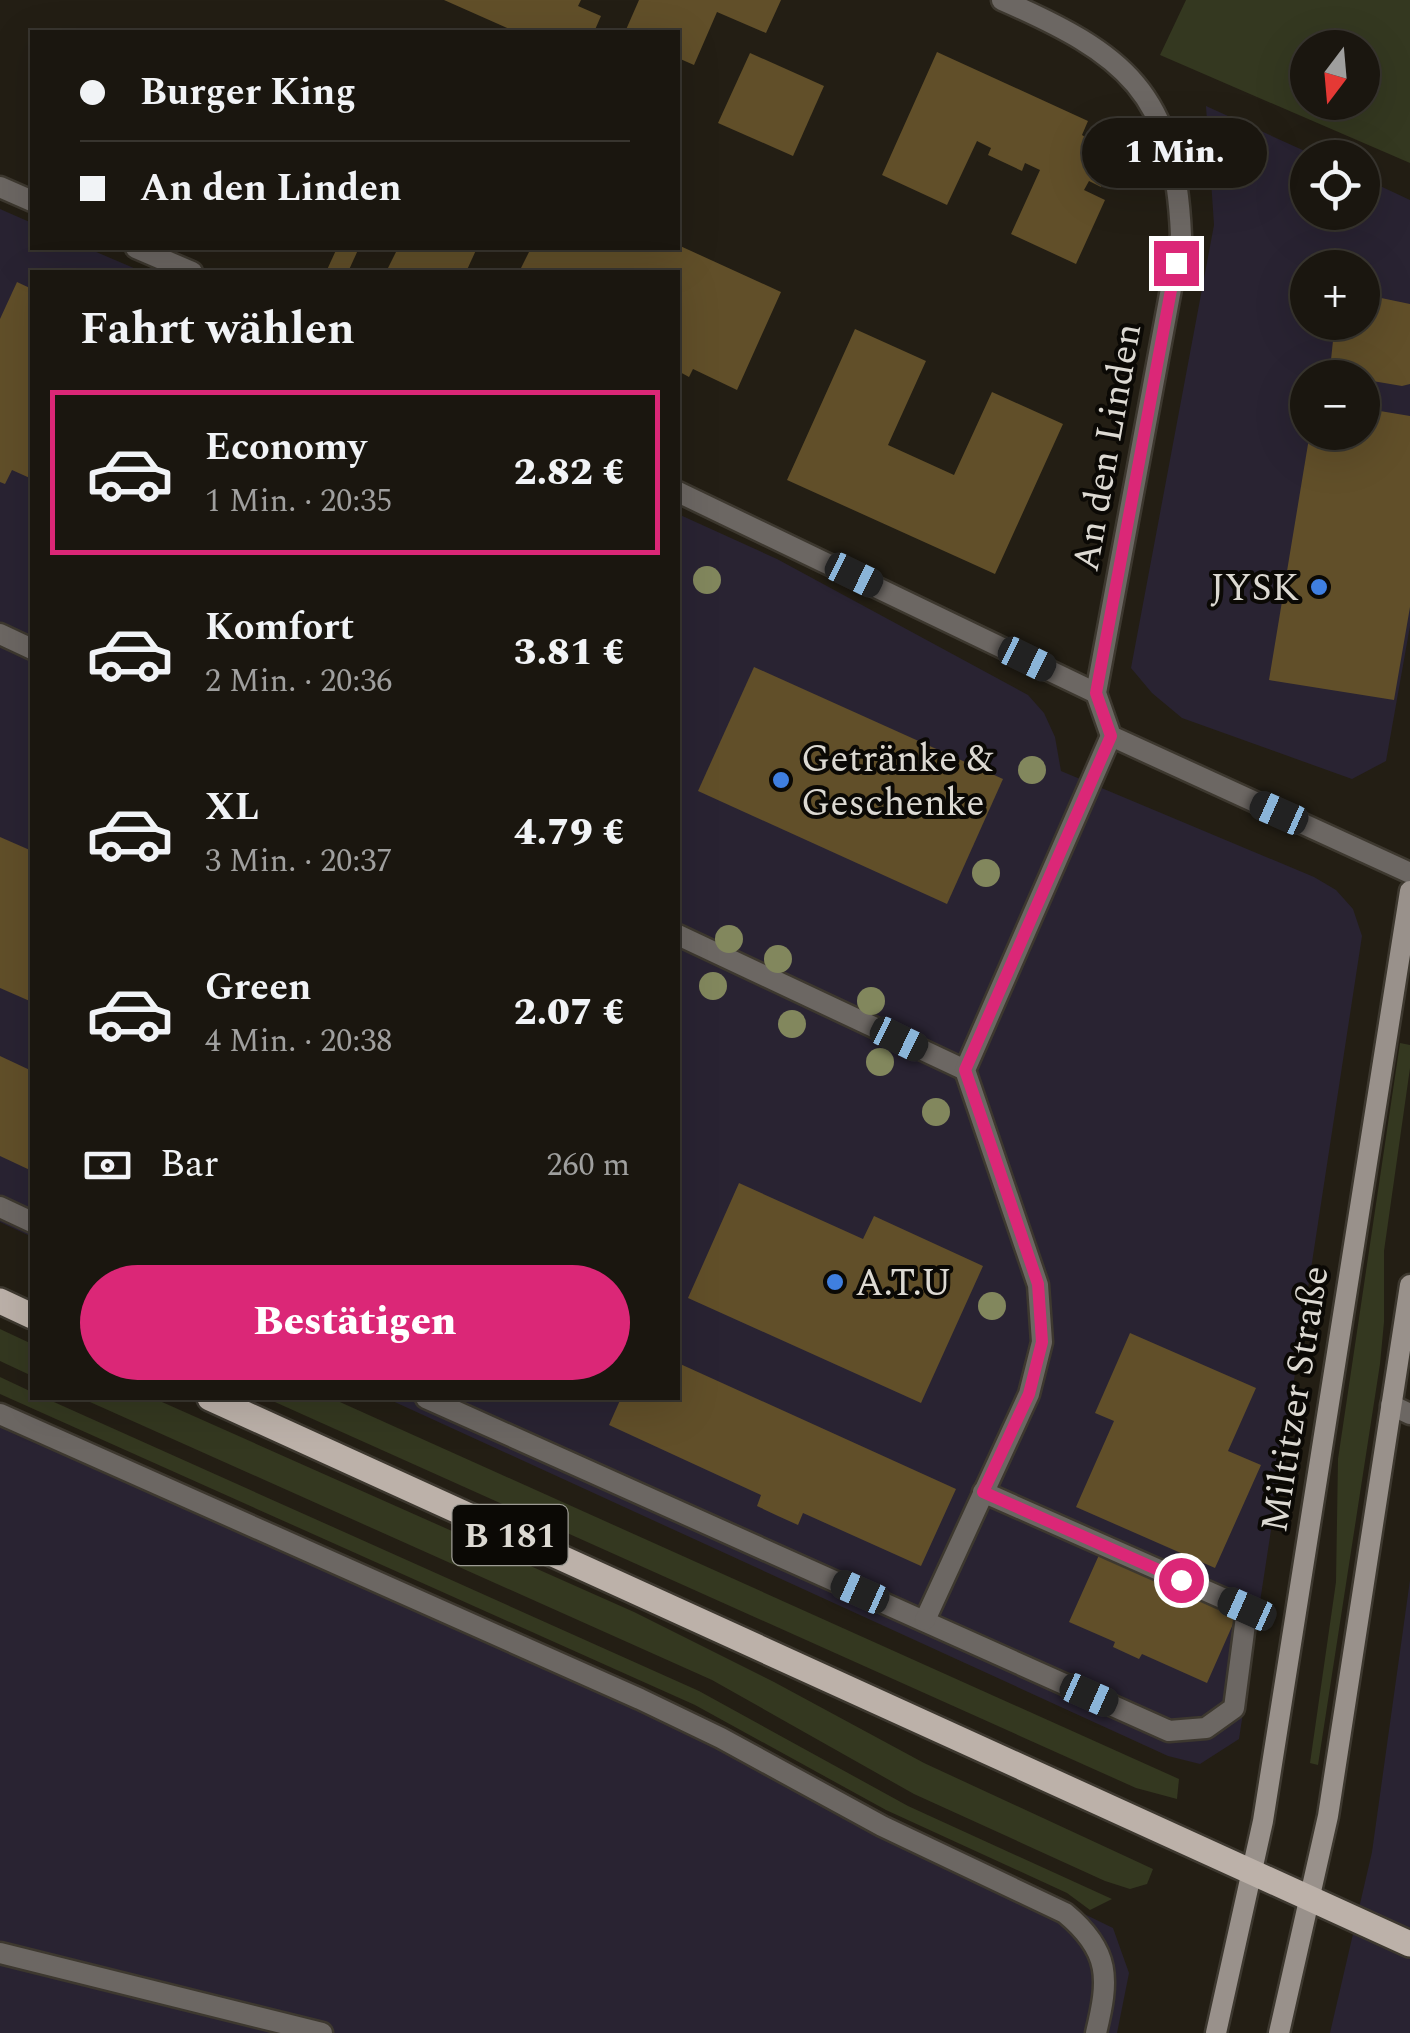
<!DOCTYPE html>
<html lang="de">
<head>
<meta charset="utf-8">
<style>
  body { margin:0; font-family:Spectral,serif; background:#27231d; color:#f1f3f6; height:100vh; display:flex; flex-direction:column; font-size:38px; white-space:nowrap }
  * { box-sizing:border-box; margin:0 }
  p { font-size:32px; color:#9f9f9e }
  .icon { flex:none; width:55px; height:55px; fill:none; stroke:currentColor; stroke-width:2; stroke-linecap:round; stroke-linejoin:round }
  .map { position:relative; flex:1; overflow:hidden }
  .details { position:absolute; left:30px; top:270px; width:650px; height:1130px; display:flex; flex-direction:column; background:#1a160f; border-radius:0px; box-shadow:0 10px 40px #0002,0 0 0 2px #38352f }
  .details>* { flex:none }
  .banner { position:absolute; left:30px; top:30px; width:650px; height:220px; border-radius:0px; box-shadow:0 10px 40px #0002,0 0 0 2px #38352f; display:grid; align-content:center; height:220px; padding:0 50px; background:#1a160f }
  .needle { width:65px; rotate:196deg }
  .buttons { position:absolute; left:1290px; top:30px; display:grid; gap:20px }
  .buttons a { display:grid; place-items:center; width:90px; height:90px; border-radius:50%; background:#1a160f; box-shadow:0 10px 40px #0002,0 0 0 2px #38352f; font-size:50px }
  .end { position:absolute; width:45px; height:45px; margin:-22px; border:12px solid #db2777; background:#fff; box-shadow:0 0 0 5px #fff }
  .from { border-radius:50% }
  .bubble { position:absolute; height:70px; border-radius:35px; background:#1a160f; box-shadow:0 10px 40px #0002,0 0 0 2px #38352f; font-size:32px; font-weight:800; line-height:70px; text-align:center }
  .car { position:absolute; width:30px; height:60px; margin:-30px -15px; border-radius:12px; box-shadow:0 0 8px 2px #0007; background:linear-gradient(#222 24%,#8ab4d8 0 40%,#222 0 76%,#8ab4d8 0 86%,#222 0) }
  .banner b { display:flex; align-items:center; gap:35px; height:95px; font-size:38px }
  .banner b+b { border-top:2px solid #38352f }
  .banner i { width:25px; height:25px; background:#f1f3f6 }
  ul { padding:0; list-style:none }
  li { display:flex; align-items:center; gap:30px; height:165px; margin:0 20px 15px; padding:0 30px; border:5px solid transparent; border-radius:0px }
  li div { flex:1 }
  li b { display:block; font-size:38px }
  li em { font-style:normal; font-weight:800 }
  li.current { border-color:#db2777 }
  li>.icon { width:90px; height:90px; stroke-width:1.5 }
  h2 { padding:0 50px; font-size:45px; line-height:120px }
  .pay { display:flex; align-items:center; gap:25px; height:110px; padding:0 50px; font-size:38px }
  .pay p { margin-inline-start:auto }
  .action { display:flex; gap:20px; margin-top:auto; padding:20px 50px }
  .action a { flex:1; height:115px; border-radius:60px; background:#db2777; color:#fff; font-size:40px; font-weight:800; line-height:115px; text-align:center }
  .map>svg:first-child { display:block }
</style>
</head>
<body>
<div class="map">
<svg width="1410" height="2033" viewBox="0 0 1410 2033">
  <rect width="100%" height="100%" fill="#231e14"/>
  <g fill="#292332" fill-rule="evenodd">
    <path d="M1206 106 1318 157 1308 158V212H1362L1363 178 1410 200V626L1386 761 1352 779 1182 718 1152 693 1131 668 1214 225ZM1308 268H1362V322H1308ZM1308 378H1362V432H1308Z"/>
    <path d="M0 209 32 223V248H87L143 272H32V1237L0 1222Z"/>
    <path d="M678 514 777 559 1028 695 1044 713 1055 737 1061 771 1314 877 1336 890 1353 909 1362 936 1239 1739 1200 1764 1168 1756 386 1398H678Z"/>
    <path d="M0 1420 691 1715 947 1847 1113 1928 1129 1973 1117 2033H0Z"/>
    <path d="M1410 1580V2033H1330L1372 1852Z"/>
  </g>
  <g fill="#343820" fill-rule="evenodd">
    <path d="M1186 0H1410V163L1160 55ZM1308 48H1362V102H1308Z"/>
    <path d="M1400 1043 1410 1045V1068L1384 1251V1322L1380 1364 1318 1765 1310 1763 1336 1582 1338 1459Z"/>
    <path d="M0 1329 32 1344V1376L0 1361Z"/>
    <path d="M0 1377 32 1392V1398H45L699 1691 908 1806 1112 1899 1090 1910 1067 1893 886 1810 695 1705 0 1394Z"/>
    <path d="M81 1398H153L634 1612 774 1682 924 1763 1153 1869 1147 1884 1130 1889 1105 1881 914 1794 712 1680Z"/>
    <path d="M266 1398H331L1179 1779 1177 1799 1136 1788Z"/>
  </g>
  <g fill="#614f29">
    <path d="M444 0H581L578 6 601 16 594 32H516Z"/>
    <path d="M639 0H781L766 33 717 12 694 65 678 58V32H625Z"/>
    <path d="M937 52 1088 121 1082 135 1094 143 1102 157 1104 172 1101 187 1089 181 1084 190 1105 200 1076 264 1011 234 1040 170 1025 163 1022 171 988 155 991 148 977 141 947 205 882 175Z"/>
    <path d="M750 53 824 86 793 156 718 123Z"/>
    <path d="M678 245 781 292 737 390 693 369 689 377 678 371V272H519L531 248Z"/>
    <path d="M337 248 358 250 348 272H326Z"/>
    <path d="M398 248H477L466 272H386Z"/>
    <path d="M17 282 32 289V479L12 470 5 484 0 482V319Z"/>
    <path d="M1362 294 1410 304V384L1402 386 1337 375 1330 369 1335 322H1362Z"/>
    <path d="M855 329 926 361 888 445 954 475 992 392 1063 424 995 574 787 480Z"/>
    <path d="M1362 408 1410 416V607L1394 700 1269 680 1310 432H1362Z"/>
    <path d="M754 667 1003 779 947 904 698 791Z"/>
    <path d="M0 837 32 851V1002L0 988Z"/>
    <path d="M0 1056 32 1071V1171L0 1156Z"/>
    <path d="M739 1183 863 1239 874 1216 983 1266 921 1403 688 1298Z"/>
    <path d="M1130 1333 1256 1388 1228 1451 1261 1465 1215 1568 1076 1507 1114 1421 1095 1413Z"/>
    <path d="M678 1363 956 1489 921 1566 803 1513 798 1525 778 1516 757 1506 761 1495 609 1425 621 1398H678Z"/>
    <path d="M1099 1555 1237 1615 1207 1683 1142 1654 1139 1659 1113 1647 1115 1642 1069 1622Z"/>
  </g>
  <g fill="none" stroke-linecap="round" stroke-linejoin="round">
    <defs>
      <g id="lane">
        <path d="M0 1207 32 1222"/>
        <path d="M426 1398 1169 1731 1206 1728 1234 1708 1247 1609 983 1492"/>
        <path d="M1391 1405 1410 1414"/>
        <path d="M0 1414 640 1699 721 1738 882 1826 1065 1913C1111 1951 1109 1979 1096 2033"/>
        <path d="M0 1953 322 2033"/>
      </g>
      <g id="street">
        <path d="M1002 0C1125 54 1175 92 1181 235L1096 693 1111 736 1410 873"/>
        <path d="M0 187 32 201"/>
        <path d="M136 248 192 272"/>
        <path d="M678 492 1096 693"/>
        <path d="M0 634 32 649"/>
        <path d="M678 935 965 1070"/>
        <path d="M925 1620 1029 1394 1042 1342 1038 1285 965 1070 1111 736"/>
      </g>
      <g id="secondary">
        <path d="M1216 2033 1263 1821 1410 891"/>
        <path d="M1279 2033 1328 1816 1410 1285"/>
      </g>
      <g id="primary">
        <path d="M0 1301 32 1316"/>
        <path d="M210 1398 1410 1944"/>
      </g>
    </defs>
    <use href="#lane" stroke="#3d382f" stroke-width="25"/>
    <use href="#street" stroke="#3d382f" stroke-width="25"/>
    <use href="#secondary" stroke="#3d382f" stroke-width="25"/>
    <use href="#primary" stroke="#3d382f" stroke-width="30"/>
    <use href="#lane" stroke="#6c6763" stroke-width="20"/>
    <use href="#street" stroke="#6c6763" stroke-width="20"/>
    <use href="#secondary" stroke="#99918b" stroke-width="20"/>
    <use href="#primary" stroke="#bcb1a9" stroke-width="25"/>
  </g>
  <g fill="#82875d">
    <circle cx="707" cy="580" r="14"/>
    <circle cx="1032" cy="770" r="14"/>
    <circle cx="986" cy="873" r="14"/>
    <circle cx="729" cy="939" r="14"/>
    <circle cx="778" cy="959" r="14"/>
    <circle cx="713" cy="986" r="14"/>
    <circle cx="871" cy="1001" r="14"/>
    <circle cx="792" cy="1024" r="14"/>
    <circle cx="880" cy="1062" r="14"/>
    <circle cx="936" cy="1112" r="14"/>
    <circle cx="992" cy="1306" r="14"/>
  </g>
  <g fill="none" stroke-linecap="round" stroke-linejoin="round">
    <path stroke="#db2777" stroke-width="12" d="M1176 263 1096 693 1111 736 965 1070 1038 1284 1042 1342 1029 1394 983 1492 1181 1580"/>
  </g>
  <g fill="#3f7fe0" stroke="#0b0905" stroke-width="4">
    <circle cx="1319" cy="587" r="10"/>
    <circle cx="781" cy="780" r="10"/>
    <circle cx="835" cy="1282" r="10"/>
  </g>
  <g text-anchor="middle" stroke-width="8" stroke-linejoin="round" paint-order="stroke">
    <rect fill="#0b0905" stroke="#9d9b94" stroke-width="2.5" x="452.5" y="1505" width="115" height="60" rx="8"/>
    <g font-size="35" font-weight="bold" fill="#dcd9d2">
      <text x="510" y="1547">B 181</text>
    </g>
    <g font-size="38" fill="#dcd9d2" stroke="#0b0905">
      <text transform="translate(1106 447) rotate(-80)" y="13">An den Linden</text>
      <text transform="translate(1294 1399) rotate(-81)" y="13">Miltitzer Straße</text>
    </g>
    <g font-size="38" fill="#dcd9d2" stroke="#0b0905" text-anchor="start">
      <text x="1299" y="600" text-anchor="end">JYSK</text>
      <text x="801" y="771">Getränke &amp;<tspan x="801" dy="44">Geschenke</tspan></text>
      <text x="855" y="1295">A.T.U</text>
    </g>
  </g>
</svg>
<div class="buttons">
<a><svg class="needle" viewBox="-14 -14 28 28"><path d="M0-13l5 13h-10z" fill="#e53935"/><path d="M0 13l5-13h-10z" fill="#9f9f9e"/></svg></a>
<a><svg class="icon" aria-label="locate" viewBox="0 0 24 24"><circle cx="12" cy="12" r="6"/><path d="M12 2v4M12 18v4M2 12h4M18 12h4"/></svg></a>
<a>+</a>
<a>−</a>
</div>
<i class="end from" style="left:1181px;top:1580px"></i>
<i class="end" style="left:1176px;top:263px"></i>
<div class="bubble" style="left:1082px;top:118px;width:185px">1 Min.</div>
<i class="car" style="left:854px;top:575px;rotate:116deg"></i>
<i class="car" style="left:1027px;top:659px;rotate:116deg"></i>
<i class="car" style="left:1279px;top:813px;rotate:294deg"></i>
<i class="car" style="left:899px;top:1039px;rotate:116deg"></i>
<i class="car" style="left:860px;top:1592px;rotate:294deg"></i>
<i class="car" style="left:1247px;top:1609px;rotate:294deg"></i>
<i class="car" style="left:1089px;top:1695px;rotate:114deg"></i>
<div class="banner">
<b><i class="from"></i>Burger King</b>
<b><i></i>An den Linden</b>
</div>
<section class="details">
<h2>Fahrt wählen</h2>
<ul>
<li class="current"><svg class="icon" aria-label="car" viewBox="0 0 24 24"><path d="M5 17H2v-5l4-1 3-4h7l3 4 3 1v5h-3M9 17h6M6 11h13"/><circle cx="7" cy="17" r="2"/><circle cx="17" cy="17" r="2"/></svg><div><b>Economy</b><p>1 Min. · 20:35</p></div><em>2.82 €</em></li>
<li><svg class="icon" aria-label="car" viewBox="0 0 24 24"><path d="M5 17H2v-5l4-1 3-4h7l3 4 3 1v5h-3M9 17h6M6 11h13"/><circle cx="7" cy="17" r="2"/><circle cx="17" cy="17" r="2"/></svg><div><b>Komfort</b><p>2 Min. · 20:36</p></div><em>3.81 €</em></li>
<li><svg class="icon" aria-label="car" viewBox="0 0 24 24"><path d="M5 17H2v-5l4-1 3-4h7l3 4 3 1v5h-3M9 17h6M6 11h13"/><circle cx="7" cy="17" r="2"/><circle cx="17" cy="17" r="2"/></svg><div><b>XL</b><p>3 Min. · 20:37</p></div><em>4.79 €</em></li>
<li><svg class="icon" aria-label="car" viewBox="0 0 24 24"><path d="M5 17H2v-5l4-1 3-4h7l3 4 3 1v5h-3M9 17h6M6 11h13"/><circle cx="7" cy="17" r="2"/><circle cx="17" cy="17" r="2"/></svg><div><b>Green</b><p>4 Min. · 20:38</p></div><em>2.07 €</em></li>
</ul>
<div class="pay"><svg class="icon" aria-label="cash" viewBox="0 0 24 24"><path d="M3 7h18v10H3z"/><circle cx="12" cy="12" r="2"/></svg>Bar<p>260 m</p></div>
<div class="action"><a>Bestätigen</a></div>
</section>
</div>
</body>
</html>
